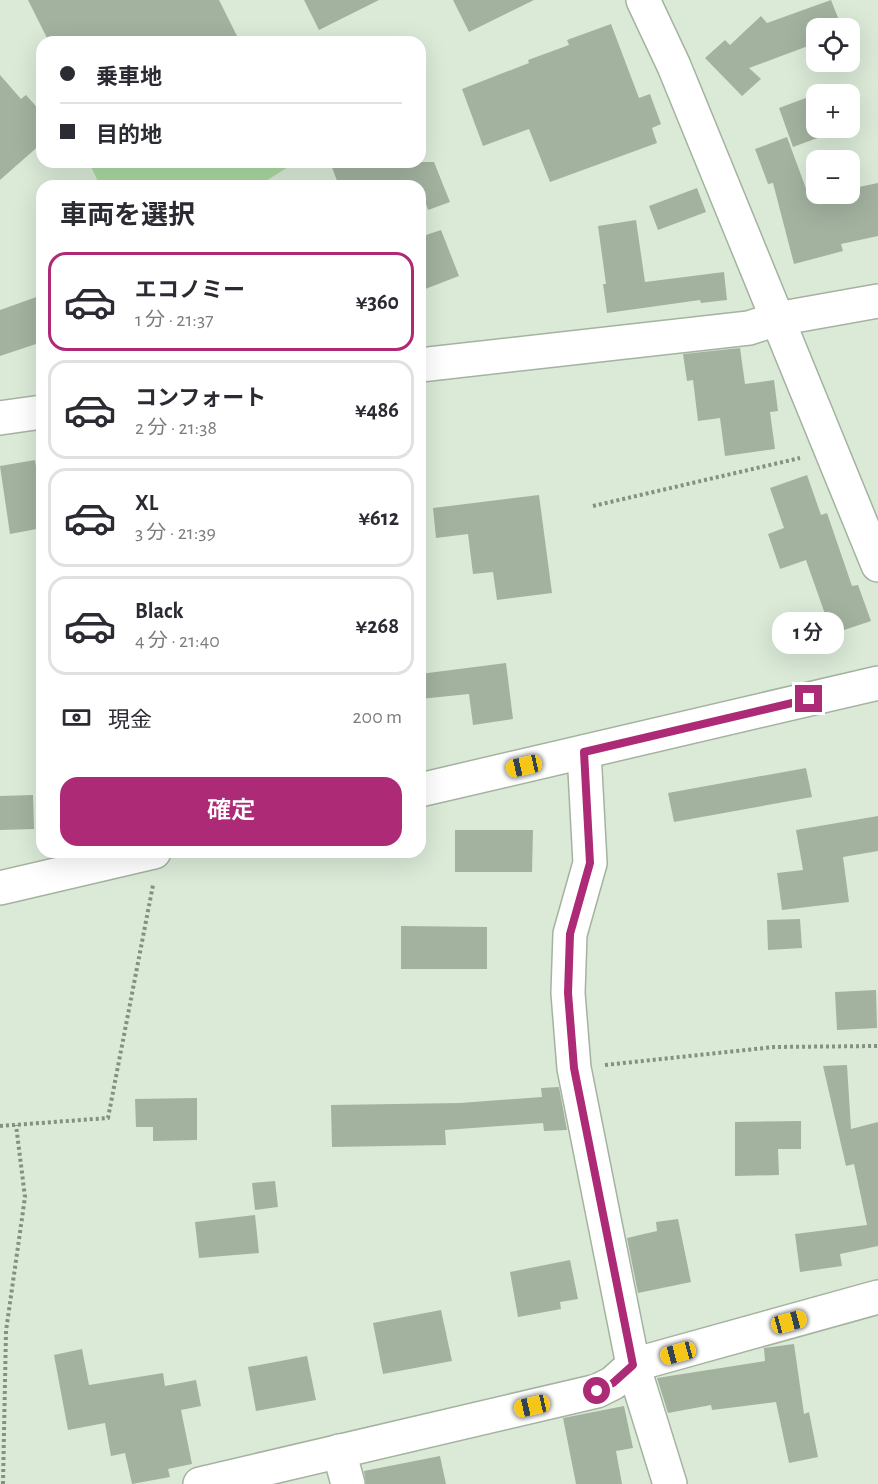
<!DOCTYPE html>
<html lang="ja">
<head>
<meta charset="utf-8">
<style>
  body { margin:0; font-family:"Alegreya Sans","Noto Sans JP",sans-serif; background:#f7f7f7; color:#2b2b33; height:100vh; display:flex; flex-direction:column; font-size:22px; white-space:nowrap }
  * { box-sizing:border-box; margin:0 }
  p { font-size:20px; color:#7c7c81 }
  .icon { flex:none; width:33px; height:33px; fill:none; stroke:currentColor; stroke-width:2; stroke-linecap:round; stroke-linejoin:round }
  .map { position:relative; flex:1; overflow:hidden }
  .sheet { position:absolute; left:36px; top:180px; width:390px; height:678px; display:flex; flex-direction:column; background:#fff; border-radius:18px; box-shadow:0 6px 24px #0002 }
  .sheet>* { flex:none }
  .top-card { position:absolute; left:36px; top:36px; width:390px; height:132px; border-radius:18px; box-shadow:0 6px 24px #0002; display:grid; align-content:center; height:132px; padding:0 24px; background:#fff }
  .tools { position:absolute; left:806px; top:18px; display:grid; gap:12px }
  .tools a { display:grid; place-items:center; width:54px; height:54px; border-radius:12px; background:#fff; box-shadow:0 6px 24px #0002; font-size:30px }
  .end { position:absolute; width:27px; height:27px; margin:-14px; border:8px solid #ad2b76; background:#fff; box-shadow:0 0 0 3px #fff }
  .from { border-radius:50% }
  .bubble { position:absolute; height:42px; border-radius:18px; background:#fff; box-shadow:0 6px 24px #0002; font-size:20px; font-weight:600; line-height:42px; text-align:center }
  .car { position:absolute; width:18px; height:36px; margin:-18px -9px; border-radius:8px; box-shadow:0 0 4px 2px #0007; background:linear-gradient(#f5c518 24%,#345 0 40%,#f5c518 0 76%,#345 0 86%,#f5c518 0) }
  .top-card b { display:flex; align-items:center; gap:21px; height:57px; font-size:22px }
  .top-card b+b { border-top:2px solid #e1e1e2 }
  .top-card i { width:15px; height:15px; background:#2b2b33 }
  ul { padding:0; list-style:none }
  li { display:flex; align-items:center; gap:18px; height:99px; margin:0 12px 9px; padding:0 12px; border:3px solid #e1e1e2; border-radius:18px }
  li div { flex:1 }
  li b { display:block; font-size:22px }
  li em { font-style:normal; font-weight:600 }
  li.current { border-color:#ad2b76 }
  li>.icon { width:54px; height:54px; stroke-width:1.5 }
  h2 { padding:0 24px; font-size:27px; line-height:72px }
  .pay { display:flex; align-items:center; gap:15px; height:66px; padding:0 24px; font-size:22px }
  .pay p { margin-inline-start:auto }
  .action { display:flex; gap:12px; margin-top:auto; padding:12px 24px }
  .action a { flex:1; height:69px; border-radius:18px; background:#ad2b76; color:#fff; font-size:24px; font-weight:600; line-height:69px; text-align:center }
  .map>svg:first-child { display:block }
</style>
</head>
<body>
<div class="map">
<svg width="878" height="1484" viewBox="0 0 878 1484">
  <rect width="100%" height="100%" fill="#daead7"/>
  <path fill="#abd9a1" d="M89 162H296L258 186H100Z"/>
  <g fill="#a2b29f">
    <path d="M28 0H219L240 42H49Z"/>
    <path d="M304 0H379L319 30Z"/>
    <path d="M453 0H534L469 32Z"/>
    <path d="M831 0 842 28H816V43L749 68 761 79 742 96 705 58 725 40 730 45 761 16 767 23Z"/>
    <path d="M611 24 639 98 650 94 661 124 652 128 657 143 550 182 529 129 483 146 462 89 529 63 528 60 569 45 567 40Z"/>
    <path d="M0 75 21 99 26 95 42 113V143L0 180Z"/>
    <path d="M827 90 829 94H816V128L842 129 793 147 779 108Z"/>
    <path d="M787 137 808 194H849V189L878 183V236L841 244 843 251 794 264 773 183 768 184 755 149Z"/>
    <path d="M330 162H434L450 202 428 210 420 186H339Z"/>
    <path d="M697 188 706 212 658 230 649 206Z"/>
    <path d="M636 220 645 282 724 272 727 300 701 303 700 300 607 313 603 284H606L598 226Z"/>
    <path d="M441 230 459 276 420 291V237Z"/>
    <path d="M42 295V342L0 356V310Z"/>
    <path d="M740 348 745 384 774 380 778 411 770 412 775 449 725 456 720 418 698 421 693 380 687 381 683 354Z"/>
    <path d="M35 460 42 504V528L10 534 0 466Z"/>
    <path d="M807 475 821 515 827 513 852 586 858 585 871 621 832 634 806 560 780 569 768 534 784 528 770 488Z"/>
    <path d="M539 495 552 593 497 600 493 572 473 574 468 534 436 538 433 508Z"/>
    <path d="M506 663 513 719 473 725 469 694 420 699V674Z"/>
    <path d="M806 768 812 797 674 822 668 793Z"/>
    <path d="M33 795 34 829 0 830V796Z"/>
    <path d="M878 816V851L843 857 849 902 782 910 777 873 803 870 796 830Z"/>
    <path d="M455 830H533L532 872H455Z"/>
    <path d="M800 919 802 948 768 950 767 920Z"/>
    <path d="M401 926 487 927V969H401Z"/>
    <path d="M876 990 877 1028 837 1030 835 992Z"/>
    <path d="M847 1065 851 1129 878 1122V1246L840 1254 842 1266 800 1272 795 1234 867 1225 854 1164 846 1166 823 1066Z"/>
    <path d="M559 1087 567 1130 544 1131 543 1123 445 1130 446 1145 332 1147 331 1105 460 1103 542 1097 541 1088Z"/>
    <path d="M197 1098V1140L153 1141V1127H136L135 1099Z"/>
    <path d="M801 1121V1149H778L779 1175 735 1176V1122Z"/>
    <path d="M275 1181 278 1207 255 1210 252 1183Z"/>
    <path d="M255 1215 259 1253 199 1258 195 1222Z"/>
    <path d="M678 1219 691 1282 638 1293 627 1238 657 1231 656 1222Z"/>
    <path d="M570 1260 578 1299 560 1302 561 1309 518 1317 510 1272Z"/>
    <path d="M441 1310 452 1361 383 1374 373 1323Z"/>
    <path d="M794 1344 804 1414 809 1412 818 1457 789 1463 776 1402 712 1410 711 1405 668 1413 657 1378 765 1361 764 1348Z"/>
    <path d="M82 1349 89 1385 163 1373 165 1386 196 1380 201 1406 181 1410 192 1464 168 1469 170 1477 132 1484 125 1453 111 1456 105 1423 68 1430 54 1355Z"/>
    <path d="M307 1356 316 1400 256 1411 248 1367Z"/>
    <path d="M624 1406 633 1448 616 1451 622 1484H576L563 1418Z"/>
    <path d="M440 1456 446 1484H366L364 1471Z"/>
  </g>
  <g fill="none" stroke-linecap="round" stroke-linejoin="round">
    <defs>
      <g id="minor">
        <path d="M643 0 674 66 878 565"/>
        <path d="M420 365 749 328 777 319 878 301"/>
        <path d="M0 418 42 412"/>
        <path d="M584 752 590 863 570 934 568 993 574 1068 633 1365 670 1484"/>
        <path d="M420 790 878 683"/>
        <path d="M0 888 154 852"/>
        <path d="M339 1451 348 1484"/>
        <path d="M200 1484 597 1391 613 1383 633 1365 878 1297"/>
      </g>
    </defs>
    <use href="#minor" stroke="#a4b3a0" stroke-width="36"/>
    <g stroke="#859082" stroke-width="4" stroke-dasharray="3 3" stroke-linecap="butt">
      <path d="M593 506 800 458"/>
      <path d="M605 1065 774 1047 878 1046"/>
      <path d="M0 1126 108 1118 153 885"/>
      <path d="M3 1484 6 1331 25 1197 16 1125"/>
    </g>
    <use href="#minor" stroke="#fff" stroke-width="33"/>
  </g>
  <g fill="none" stroke-linecap="round" stroke-linejoin="round">
    <path stroke="#ad2b76" stroke-width="8" d="M597 1391 613 1383 633 1365 574 1068 568 993 570 934 590 863 584 752 809 699"/>
  </g>
</svg>
<div class="tools">
<a><svg class="icon" aria-label="locate" viewBox="0 0 24 24"><circle cx="12" cy="12" r="6"/><path d="M12 2v4M12 18v4M2 12h4M18 12h4"/></svg></a>
<a>+</a>
<a>−</a>
</div>
<i class="end from" style="left:597px;top:1391px"></i>
<i class="end" style="left:809px;top:699px"></i>
<div class="bubble" style="left:772px;top:612px;width:72px">1 分</div>
<i class="car" style="left:524px;top:766px;rotate:257deg"></i>
<i class="car" style="left:789px;top:1322px;rotate:75deg"></i>
<i class="car" style="left:678px;top:1353px;rotate:255deg"></i>
<i class="car" style="left:532px;top:1406px;rotate:257deg"></i>
<div class="top-card">
<b><i class="from"></i>乗車地</b>
<b><i></i>目的地</b>
</div>
<section class="sheet">
<h2>車両を選択</h2>
<ul>
<li class="current"><svg class="icon" aria-label="car" viewBox="0 0 24 24"><path d="M5 17H2v-5l4-1 3-4h7l3 4 3 1v5h-3M9 17h6M6 11h13"/><circle cx="7" cy="17" r="2"/><circle cx="17" cy="17" r="2"/></svg><div><b>エコノミー</b><p>1 分 · 21:37</p></div><em>¥360</em></li>
<li><svg class="icon" aria-label="car" viewBox="0 0 24 24"><path d="M5 17H2v-5l4-1 3-4h7l3 4 3 1v5h-3M9 17h6M6 11h13"/><circle cx="7" cy="17" r="2"/><circle cx="17" cy="17" r="2"/></svg><div><b>コンフォート</b><p>2 分 · 21:38</p></div><em>¥486</em></li>
<li><svg class="icon" aria-label="car" viewBox="0 0 24 24"><path d="M5 17H2v-5l4-1 3-4h7l3 4 3 1v5h-3M9 17h6M6 11h13"/><circle cx="7" cy="17" r="2"/><circle cx="17" cy="17" r="2"/></svg><div><b>XL</b><p>3 分 · 21:39</p></div><em>¥612</em></li>
<li><svg class="icon" aria-label="car" viewBox="0 0 24 24"><path d="M5 17H2v-5l4-1 3-4h7l3 4 3 1v5h-3M9 17h6M6 11h13"/><circle cx="7" cy="17" r="2"/><circle cx="17" cy="17" r="2"/></svg><div><b>Black</b><p>4 分 · 21:40</p></div><em>¥268</em></li>
</ul>
<div class="pay"><svg class="icon" aria-label="cash" viewBox="0 0 24 24"><path d="M3 7h18v10H3z"/><circle cx="12" cy="12" r="2"/></svg>現金<p>200 m</p></div>
<div class="action"><a>確定</a></div>
</section>
</div>
</body>
</html>
